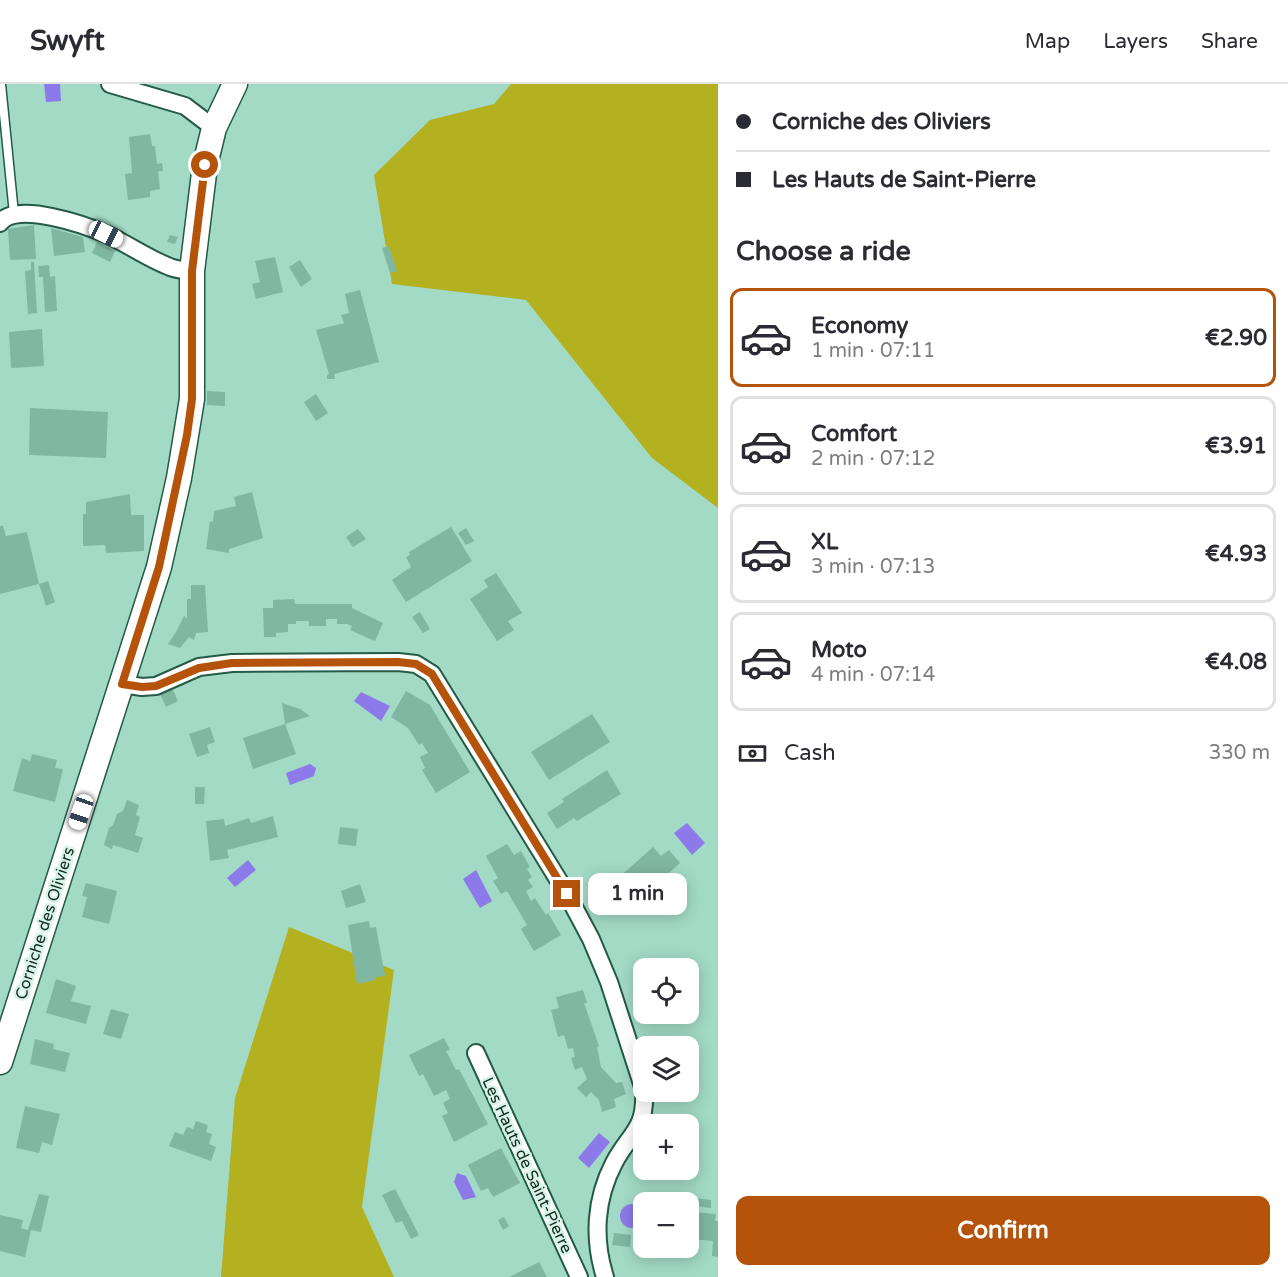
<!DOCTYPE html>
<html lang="en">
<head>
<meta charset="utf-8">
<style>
  body { margin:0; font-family:"Varela Round",sans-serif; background:#f2f2f3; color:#2b2b33; height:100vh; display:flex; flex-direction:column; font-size:22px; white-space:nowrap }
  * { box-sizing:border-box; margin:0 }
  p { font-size:20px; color:#7c7c81 }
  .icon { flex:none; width:33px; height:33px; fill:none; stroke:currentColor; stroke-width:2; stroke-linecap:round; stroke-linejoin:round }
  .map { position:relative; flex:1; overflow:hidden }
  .side { display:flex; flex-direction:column; background:#fff; width:570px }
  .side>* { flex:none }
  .hud { display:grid; align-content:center; height:132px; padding:0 18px; background:#fff }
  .buttons { position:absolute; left:633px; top:874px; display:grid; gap:12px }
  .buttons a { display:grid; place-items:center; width:66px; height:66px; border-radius:12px; background:#fff; box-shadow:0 3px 15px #0003; font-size:30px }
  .end { position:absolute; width:27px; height:27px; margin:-14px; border:8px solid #b45309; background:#fff; box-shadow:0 0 0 3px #fff }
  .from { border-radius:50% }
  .bubble { position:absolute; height:42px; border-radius:12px; background:#fff; box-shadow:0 3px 15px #0003; font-size:20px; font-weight:800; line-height:42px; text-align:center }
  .car { position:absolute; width:18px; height:36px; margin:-18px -9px; border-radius:8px; box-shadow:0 0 4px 2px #0007; background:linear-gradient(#fff 24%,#345 0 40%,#fff 0 76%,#345 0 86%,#fff 0) }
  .hud b { display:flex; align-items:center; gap:21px; height:57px; font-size:22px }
  .hud b+b { border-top:2px solid #e1e1e2 }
  .hud i { width:15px; height:15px; background:#2b2b33 }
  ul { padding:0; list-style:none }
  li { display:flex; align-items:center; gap:18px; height:99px; margin:0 12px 9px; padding:0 6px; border:3px solid #e1e1e2; border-radius:12px }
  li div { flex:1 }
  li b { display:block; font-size:22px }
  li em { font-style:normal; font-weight:800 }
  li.active { border-color:#b45309 }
  li>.icon { width:54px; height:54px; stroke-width:1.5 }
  h2 { padding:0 18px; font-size:27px; line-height:72px }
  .pay { display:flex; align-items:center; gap:15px; height:66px; padding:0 18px; font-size:22px }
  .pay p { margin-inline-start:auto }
  .action { display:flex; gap:12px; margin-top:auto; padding:12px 18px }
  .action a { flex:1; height:69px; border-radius:12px; background:#b45309; color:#fff; font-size:24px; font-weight:800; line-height:69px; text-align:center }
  header { display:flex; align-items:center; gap:36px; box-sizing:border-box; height:84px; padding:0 30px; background:#fff; border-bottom:2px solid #e1e1e2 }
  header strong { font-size:28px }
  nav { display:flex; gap:33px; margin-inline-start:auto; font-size:21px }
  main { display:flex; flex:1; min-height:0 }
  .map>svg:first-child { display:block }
</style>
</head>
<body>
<header>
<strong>Swyft</strong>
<nav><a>Map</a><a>Layers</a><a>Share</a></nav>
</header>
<main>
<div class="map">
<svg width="718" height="1193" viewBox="0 0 718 1193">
  <rect width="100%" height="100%" fill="#a2dac5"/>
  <g fill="#b3b120">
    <path d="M511 0H718V424L652 374 526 216 392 200 374 91 430 36 494 20Z"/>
    <path d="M289 843 394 886 362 1123 394 1193H221L235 1014Z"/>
  </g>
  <g fill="#8d7aea">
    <path d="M44 0H60L61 17 46 18Z"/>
    <path d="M361 608 390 622 381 637 354 617Z"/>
    <path d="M310 680 316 684 314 692 290 701 286 689Z"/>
    <path d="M687 739 705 759 692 771 674 749Z"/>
    <path d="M248 776 256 786 235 803 227 794Z"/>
    <path d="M476 786 492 817 480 824 463 795Z"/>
    <path d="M599 1049 610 1058 589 1084 578 1074Z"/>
    <path d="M457 1089 466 1092 476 1113 463 1116 454 1098Z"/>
    <circle cx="632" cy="1132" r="12"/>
  </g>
  <g fill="#80b7a2">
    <path d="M150 50 152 62H155L157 80 162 79 163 87H158L160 105 150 107V113L128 116 125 90 132 89 129 53Z"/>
    <path d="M34 141 36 175 10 176 8 145Z"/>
    <path d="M51 144 83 153 85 168 54 172Z"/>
    <path d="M170 151 178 153 175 160 167 158Z"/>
    <path d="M97 158 115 167 110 178 92 169Z"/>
    <path d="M389 162 397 187 390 189 382 164Z"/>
    <path d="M275 173 283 208 256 215 252 200 260 198 255 177Z"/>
    <path d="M300 176 312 195 301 203 289 183Z"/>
    <path d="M31 178H34L37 229 28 230 25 187 31 186Z"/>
    <path d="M49 181 50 193 55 192 57 227 45 228 43 193H39L38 182Z"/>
    <path d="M360 206 379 278 334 290 335 295H327V291L329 290 316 246 344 239 341 231 349 229 345 210Z"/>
    <path d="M42 245 44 282 11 284 9 248Z"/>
    <path d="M207 307 225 308V322L207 321Z"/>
    <path d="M316 310 328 329 316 337 304 318Z"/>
    <path d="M30 324 108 328 106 374 29 371Z"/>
    <path d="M252 408 263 454 229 465V469L206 465 210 437 213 438 214 427 236 422 234 413Z"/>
    <path d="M130 410 131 431H144V467L106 469 105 461 83 462V430H86V418Z"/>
    <path d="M0 442H3L6 452 27 448 39 500 0 510Z"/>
    <path d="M451 443 472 477 406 518 392 496 411 483 406 473 410 471 409 468Z"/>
    <path d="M466 444 474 457 466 461 458 449Z"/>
    <path d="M358 445 366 455 353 463 346 453Z"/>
    <path d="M496 489 522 529 508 537 514 546 497 557 470 515 488 503 484 496Z"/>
    <path d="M48 497 55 518 46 522 39 500Z"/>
    <path d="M191 501H205L208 548 196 549 194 556 189 553 180 564 168 560 176 548 184 532 187 535V515H191Z"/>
    <path d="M294 515 295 520H352V524L383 539 375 557 350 546 352 542 347 540H337V535H326V542H309V537H296V540H288V548L276 549V553H264L263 524H273V516Z"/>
    <path d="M420 528 430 545 423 549 412 533Z"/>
    <path d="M172 604 178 617 166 623 160 610Z"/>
    <path d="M406 607 430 621 470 688 436 709 422 686 425 684 420 673 428 669 422 659 419 661 408 644 391 633Z"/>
    <path d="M282 619 300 625 310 632 285 640Z"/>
    <path d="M592 630 610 658 549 696 531 668Z"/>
    <path d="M285 640 296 670 253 685 243 654Z"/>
    <path d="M210 643 215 658 207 661 209 669 197 673 189 650Z"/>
    <path d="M32 670 57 676 55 684 63 685 55 718 13 707 22 674 30 677Z"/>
    <path d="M607 686 621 710 577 737 574 734 557 745 547 729 564 718 562 715Z"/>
    <path d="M195 703H205L204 720H195Z"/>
    <path d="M127 716 139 721 136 731 140 733 135 751 143 754 138 769 113 761 112 765 104 761 109 744 113 741 117 730 123 727Z"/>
    <path d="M273 732 278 753 227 766 229 774 210 777 206 737 224 735 225 742 249 734 251 739Z"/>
    <path d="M340 743 358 745 356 762 338 760Z"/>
    <path d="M507 760 514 771 521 767 530 783 527 785 532 793 528 796 533 803 526 807 531 817 535 814 546 831 548 829 561 851 534 867 521 845 527 841 507 807 501 810 493 797 498 794 486 772Z"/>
    <path d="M653 763 661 772 669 766 680 779 627 826 619 818 608 827 596 814Z"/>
    <path d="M86 799 117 807 109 840 82 833 87 813 82 812Z"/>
    <path d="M360 800 366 818 346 824 341 807Z"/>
    <path d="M369 837 370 844 376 843 385 892 376 893V896L357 900 348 841Z"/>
    <path d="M56 895 76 902 71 917 91 922 86 940 46 929Z"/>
    <path d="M583 906 587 919H584L599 962 597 963 601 983 616 999 622 998 626 1010 614 1015 616 1023 602 1028 599 1016 591 1008 586 1013 577 1004 587 995 582 983 575 986 571 974 575 973 573 964 568 965 564 951 558 953 551 926 559 924 556 913Z"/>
    <path d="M111 925 129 930 121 955 103 950Z"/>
    <path d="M444 954 450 966 446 967 456 986 459 985 488 1040 454 1058 442 1032 448 1029 443 1019 450 1015 446 1006 434 1012 423 990 419 992 409 971Z"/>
    <path d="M35 955 54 960 53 965 70 969 65 988 30 980Z"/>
    <path d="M25 1022 60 1030 52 1061 42 1058 39 1069 16 1064Z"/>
    <path d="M196 1037 208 1041 206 1048 212 1050 209 1060 216 1063 211 1077 169 1062 175 1048 183 1051 187 1043 193 1045Z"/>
    <path d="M501 1064 520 1099 493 1113 488 1104 481 1107 468 1081Z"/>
    <path d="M395 1105 419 1151 411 1155 402 1137 396 1139 382 1111Z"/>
    <path d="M39 1110 49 1112 41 1148 31 1146 25 1173 0 1167V1131L23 1136 21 1144 28 1146Z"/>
    <path d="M667 1111 692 1114 691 1128 716 1130 715 1137H718V1173L712 1172 713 1157 688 1155V1119H666Z"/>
    <path d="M695 1114 711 1116V1124L695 1122Z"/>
    <path d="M504 1133 509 1142 503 1146 498 1136Z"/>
    <path d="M614 1149 631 1151 630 1163 612 1161Z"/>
    <path d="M539 1178 547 1193H509Z"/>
  </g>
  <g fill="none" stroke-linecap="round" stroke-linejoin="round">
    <defs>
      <path id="lane" d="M1 0 14 130"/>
      <g id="street">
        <path d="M110 0 185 22 214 44"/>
        <path d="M0 139C15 116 88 142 108 151 129 161 149 175 170 183 177 186 185 186 192 187"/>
        <path d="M122 600 142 603 156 602 199 583 232 579 398 578 416 580 432 590 567 810 591 855 609 898 644 1006"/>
        <path d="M476 969 579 1193"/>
        <path d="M605 1193C593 1155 595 1115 614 1079 629 1050 646 1046 644 1008"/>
      </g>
      <path id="secondary" d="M0 978 159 483 179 394 192 315V187L205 81 214 44 235 0"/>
    </defs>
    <use href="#lane" stroke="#235a48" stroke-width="11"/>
    <use href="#street" stroke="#235a48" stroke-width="20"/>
    <use href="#secondary" stroke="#235a48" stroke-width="27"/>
    <use href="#lane" stroke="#fff" stroke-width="8"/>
    <use href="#street" stroke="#fff" stroke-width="16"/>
    <use href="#secondary" stroke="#fff" stroke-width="24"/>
  </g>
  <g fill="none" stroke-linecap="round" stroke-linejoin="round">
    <path stroke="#b45309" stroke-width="8" d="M205 81 192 187V315L187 351 159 483 122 600 142 603 156 602 199 584 232 579 398 578 416 580 432 590 567 810"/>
  </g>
  <g text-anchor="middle" stroke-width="5" stroke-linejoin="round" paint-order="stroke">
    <g font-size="16" fill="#132921" stroke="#d8f4e9">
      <text transform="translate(44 839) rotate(-72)" y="6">Corniche des Oliviers</text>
      <text transform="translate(528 1081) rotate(65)" y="6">Les Hauts de Saint-Pierre</text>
    </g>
  </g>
</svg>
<div class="buttons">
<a><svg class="icon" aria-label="locate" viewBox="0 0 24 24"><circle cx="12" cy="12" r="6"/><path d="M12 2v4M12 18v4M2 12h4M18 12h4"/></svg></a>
<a><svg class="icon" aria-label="layers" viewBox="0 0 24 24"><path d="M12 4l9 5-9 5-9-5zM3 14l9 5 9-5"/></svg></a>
<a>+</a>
<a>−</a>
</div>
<i class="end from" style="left:205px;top:81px"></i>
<i class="end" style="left:567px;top:810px"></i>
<div class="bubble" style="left:588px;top:789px;width:99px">1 min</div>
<i class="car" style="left:106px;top:150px;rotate:117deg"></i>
<i class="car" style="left:81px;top:728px;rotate:199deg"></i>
</div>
<section class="side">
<div class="hud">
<b><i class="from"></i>Corniche des Oliviers</b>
<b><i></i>Les Hauts de Saint-Pierre</b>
</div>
<h2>Choose a ride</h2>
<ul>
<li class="active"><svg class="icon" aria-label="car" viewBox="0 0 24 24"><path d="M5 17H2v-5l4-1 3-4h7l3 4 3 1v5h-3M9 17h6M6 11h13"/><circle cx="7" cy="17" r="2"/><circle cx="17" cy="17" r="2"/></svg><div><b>Economy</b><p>1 min · 07:11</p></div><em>€2.90</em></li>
<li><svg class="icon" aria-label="car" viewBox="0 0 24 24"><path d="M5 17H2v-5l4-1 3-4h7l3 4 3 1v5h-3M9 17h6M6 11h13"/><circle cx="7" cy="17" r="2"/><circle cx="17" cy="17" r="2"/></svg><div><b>Comfort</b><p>2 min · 07:12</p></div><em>€3.91</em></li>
<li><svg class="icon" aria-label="car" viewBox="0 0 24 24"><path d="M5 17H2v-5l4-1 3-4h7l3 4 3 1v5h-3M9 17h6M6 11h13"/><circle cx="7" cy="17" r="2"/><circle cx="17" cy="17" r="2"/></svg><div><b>XL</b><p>3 min · 07:13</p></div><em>€4.93</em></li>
<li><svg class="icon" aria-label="car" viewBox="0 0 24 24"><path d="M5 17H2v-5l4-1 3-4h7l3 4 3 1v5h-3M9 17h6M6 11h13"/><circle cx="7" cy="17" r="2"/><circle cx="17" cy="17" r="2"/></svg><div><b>Moto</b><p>4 min · 07:14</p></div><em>€4.08</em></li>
</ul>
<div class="pay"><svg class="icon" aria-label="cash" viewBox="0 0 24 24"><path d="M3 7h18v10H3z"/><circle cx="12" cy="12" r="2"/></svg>Cash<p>330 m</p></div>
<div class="action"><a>Confirm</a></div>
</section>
</main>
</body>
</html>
